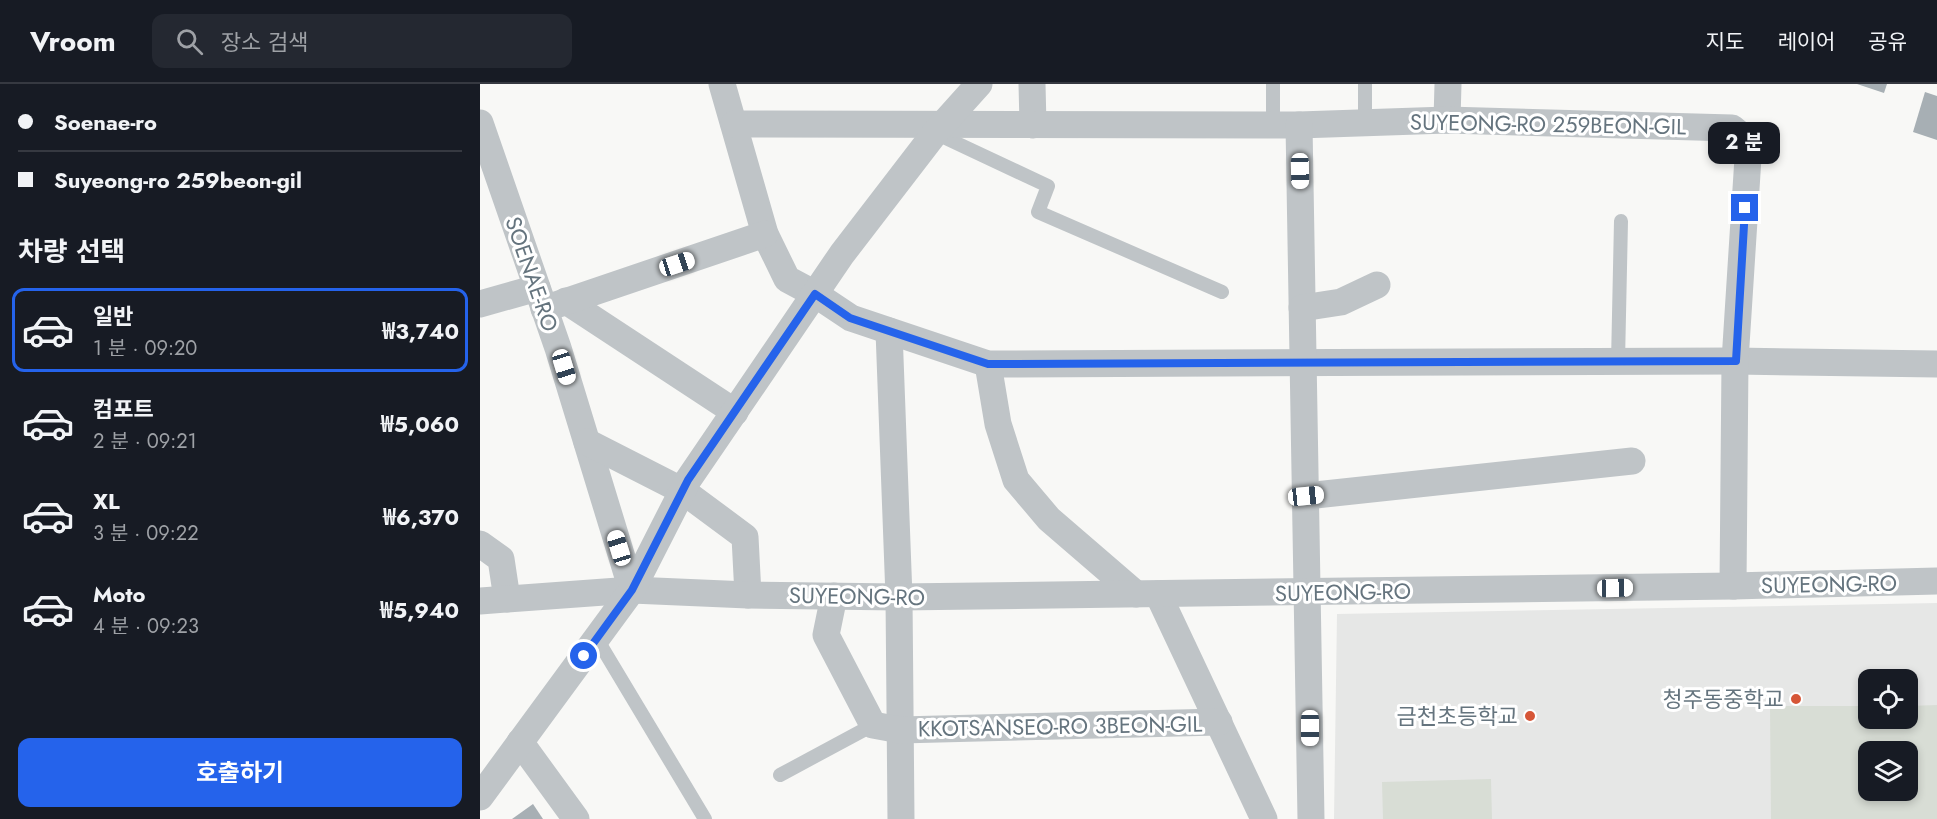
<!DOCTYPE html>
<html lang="ko">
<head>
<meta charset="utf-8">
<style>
  body { margin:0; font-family:Jost,"Noto Sans KR",sans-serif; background:#242831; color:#f1f3f6; height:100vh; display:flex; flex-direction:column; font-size:22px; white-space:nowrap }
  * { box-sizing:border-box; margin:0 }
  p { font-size:20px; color:#9ea1a6 }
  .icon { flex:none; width:33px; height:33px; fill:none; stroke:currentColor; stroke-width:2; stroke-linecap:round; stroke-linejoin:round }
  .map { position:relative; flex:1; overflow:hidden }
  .side { display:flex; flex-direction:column; background:#171b24; width:480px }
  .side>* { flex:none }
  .top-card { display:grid; align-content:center; height:132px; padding:0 18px; background:#171b24 }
  .fabs { position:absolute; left:1378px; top:585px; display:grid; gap:12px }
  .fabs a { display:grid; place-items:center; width:60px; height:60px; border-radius:12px; background:#171b24; box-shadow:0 3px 9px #0003; font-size:30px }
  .end { position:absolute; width:27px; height:27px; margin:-14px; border:8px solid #2563eb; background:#fff; box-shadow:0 0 0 3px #fff }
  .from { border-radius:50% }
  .bubble { position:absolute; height:42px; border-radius:12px; background:#171b24; box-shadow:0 3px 9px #0003; font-size:20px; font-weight:700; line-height:42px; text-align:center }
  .car { position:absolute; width:18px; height:36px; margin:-18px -9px; border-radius:8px; box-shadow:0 0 4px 2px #0007; background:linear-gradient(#fff 24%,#345 0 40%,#fff 0 76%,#345 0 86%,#fff 0) }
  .top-card b { display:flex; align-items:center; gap:21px; height:57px; font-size:22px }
  .top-card b+b { border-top:2px solid #363941 }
  .top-card i { width:15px; height:15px; background:#f1f3f6 }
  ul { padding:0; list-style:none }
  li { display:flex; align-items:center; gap:18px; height:84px; margin:0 12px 9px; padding:0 6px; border:3px solid transparent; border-radius:12px }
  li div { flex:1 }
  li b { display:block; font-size:22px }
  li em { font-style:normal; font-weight:700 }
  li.current { border-color:#2563eb }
  li>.icon { width:54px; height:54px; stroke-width:1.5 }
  h2 { padding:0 18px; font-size:27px; line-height:72px }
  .action { display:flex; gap:12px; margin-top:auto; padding:12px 18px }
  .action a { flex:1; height:69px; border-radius:12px; background:#2563eb; color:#fff; font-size:24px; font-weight:700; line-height:69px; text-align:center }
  header { display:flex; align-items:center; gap:36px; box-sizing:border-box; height:84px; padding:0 30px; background:#171b24; border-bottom:2px solid #363941 }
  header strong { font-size:28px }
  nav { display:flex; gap:33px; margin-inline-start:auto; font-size:21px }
  .search { width:420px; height:54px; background:#242831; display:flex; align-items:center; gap:15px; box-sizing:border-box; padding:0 21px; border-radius:12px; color:#9ea1a6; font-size:22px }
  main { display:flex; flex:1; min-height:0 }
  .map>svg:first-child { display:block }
</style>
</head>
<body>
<header>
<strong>Vroom</strong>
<div class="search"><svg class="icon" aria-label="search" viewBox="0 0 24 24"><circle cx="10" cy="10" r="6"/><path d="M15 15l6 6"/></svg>장소 검색</div>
<nav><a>지도</a><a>레이어</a><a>공유</a></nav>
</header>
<main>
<section class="side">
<div class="top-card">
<b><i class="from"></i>Soenae-ro</b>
<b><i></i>Suyeong-ro 259beon-gil</b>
</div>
<h2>차량 선택</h2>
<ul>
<li class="current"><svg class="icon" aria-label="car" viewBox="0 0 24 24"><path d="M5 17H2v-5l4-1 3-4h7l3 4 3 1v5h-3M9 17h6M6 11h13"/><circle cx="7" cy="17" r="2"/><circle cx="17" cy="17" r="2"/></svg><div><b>일반</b><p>1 분 · 09:20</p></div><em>₩3,740</em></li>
<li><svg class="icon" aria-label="car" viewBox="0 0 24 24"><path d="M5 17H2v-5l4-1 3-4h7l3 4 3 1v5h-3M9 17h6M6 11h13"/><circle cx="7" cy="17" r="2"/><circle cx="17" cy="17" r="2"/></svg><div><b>컴포트</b><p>2 분 · 09:21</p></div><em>₩5,060</em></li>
<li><svg class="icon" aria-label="car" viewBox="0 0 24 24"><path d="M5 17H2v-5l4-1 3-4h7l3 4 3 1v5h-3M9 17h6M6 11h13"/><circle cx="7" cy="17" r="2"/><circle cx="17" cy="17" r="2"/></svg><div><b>XL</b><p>3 분 · 09:22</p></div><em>₩6,370</em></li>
<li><svg class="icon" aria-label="car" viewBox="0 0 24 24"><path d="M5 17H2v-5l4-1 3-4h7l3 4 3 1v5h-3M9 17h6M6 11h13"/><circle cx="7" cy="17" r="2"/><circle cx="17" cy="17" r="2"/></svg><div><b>Moto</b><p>4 분 · 09:23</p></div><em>₩5,940</em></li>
</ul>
<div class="action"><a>호출하기</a></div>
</section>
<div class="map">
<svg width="1457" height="735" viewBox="0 0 1457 735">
  <rect width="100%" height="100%" fill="#f8f8f6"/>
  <path fill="#e6e7e6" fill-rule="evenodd" d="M1457 519V735H854L857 530ZM1389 596H1428V634H1389ZM1389 668H1428V706H1389Z"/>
  <g fill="#d8ddd5" fill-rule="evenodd">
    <path d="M1457 621V735H1291L1290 622H1389V634H1428V622ZM1389 668H1428V706H1389Z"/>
    <path d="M1011 695 1012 735H903L902 698Z"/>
  </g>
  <g fill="#a7afb4">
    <path d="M1377 0H1407L1404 9Z"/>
    <path d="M1445 8 1457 12V56L1433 48Z"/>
    <path d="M53 720 63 735H32Z"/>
  </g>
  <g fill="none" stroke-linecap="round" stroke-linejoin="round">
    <g stroke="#bfc4c7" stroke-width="14">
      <path d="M885 0V39"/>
      <path d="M793 41V0"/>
      <path d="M455 49 568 102 558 128 742 208"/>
      <path d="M1138 278 1141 137"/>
      <path d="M117 555 225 735"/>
      <path d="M300 691 393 641"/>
    </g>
    <g stroke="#bfc4c7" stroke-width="27">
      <path d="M242 0 285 150 307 195 335 210 371 234 508 280 1255 277 1457 280"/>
      <path d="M552 0 553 41"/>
      <path d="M967 36 968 0"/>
      <path d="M0 39 78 264 152 506"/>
      <path d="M254 40 819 41 967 36 1252 44 1269 58 1255 277 1253 502"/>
      <path d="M819 41C822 272 828 504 831 735"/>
      <path d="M86 217 255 328"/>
      <path d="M0 220 57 204"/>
      <path d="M822 224 861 218 897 201"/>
      <path d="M64 225 285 150"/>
      <path d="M409 247 419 513 421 735"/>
      <path d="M508 280 518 340 536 396 569 435 656 510"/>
      <path d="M107 358 203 407 265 453 268 511"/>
      <path d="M826 412 1152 377"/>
      <path d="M0 460 21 475 27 515"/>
      <path d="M678 510 784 735"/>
      <path d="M354 512 346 551 393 641 420 646 739 638"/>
      <path d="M0 517 152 506 268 511 419 513 1253 502 1457 497"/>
      <path d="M40 658 96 735"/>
      <path d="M0 713 152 506 208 396 362 170 455 49 499 0"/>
    </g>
  </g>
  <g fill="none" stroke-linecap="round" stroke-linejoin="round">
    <path stroke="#2563eb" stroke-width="8" d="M104 572 152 506 208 396 335 210 370 234 508 280 1256 277 1265 124"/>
  </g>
  <g fill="#d65637" stroke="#fff" stroke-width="2">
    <circle cx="1316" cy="615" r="6"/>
    <circle cx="1050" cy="632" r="6"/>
  </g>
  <g text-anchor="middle" stroke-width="6" stroke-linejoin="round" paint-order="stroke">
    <g font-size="22" fill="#65747e" stroke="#fff">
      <text transform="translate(1068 40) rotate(1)" y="8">SUYEONG-RO 259BEON-GIL</text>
      <text transform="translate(52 190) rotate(71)" y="8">SOENAE-RO</text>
      <text transform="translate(1349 500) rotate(-1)" y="8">SUYEONG-RO</text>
      <text transform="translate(863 508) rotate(-1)" y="8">SUYEONG-RO</text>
      <text transform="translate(377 512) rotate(1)" y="8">SUYEONG-RO</text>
      <text transform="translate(580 642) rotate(-1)" y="8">KKOTSANSEO-RO 3BEON-GIL</text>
    </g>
    <g font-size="22" fill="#65747e" stroke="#fff" text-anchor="end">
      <text x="1304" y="623">청주동중학교</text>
      <text x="1038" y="640">금천초등학교</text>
    </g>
  </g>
</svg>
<div class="fabs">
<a><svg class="icon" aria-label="locate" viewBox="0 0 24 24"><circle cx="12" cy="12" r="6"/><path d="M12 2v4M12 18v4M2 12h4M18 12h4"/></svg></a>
<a><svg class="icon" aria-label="layers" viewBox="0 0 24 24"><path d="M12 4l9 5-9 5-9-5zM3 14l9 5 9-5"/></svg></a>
</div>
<i class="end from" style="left:104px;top:572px"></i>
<i class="end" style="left:1265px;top:124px"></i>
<div class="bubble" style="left:1228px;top:38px;width:72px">2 분</div>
<i class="car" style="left:820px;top:87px;rotate:179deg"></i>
<i class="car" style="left:197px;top:180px;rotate:72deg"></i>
<i class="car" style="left:84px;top:283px;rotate:163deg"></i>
<i class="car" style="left:826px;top:412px;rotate:84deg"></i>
<i class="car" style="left:139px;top:464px;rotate:343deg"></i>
<i class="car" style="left:1135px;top:504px;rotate:89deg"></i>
<i class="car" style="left:830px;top:644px;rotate:180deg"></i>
</div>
</main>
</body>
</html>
